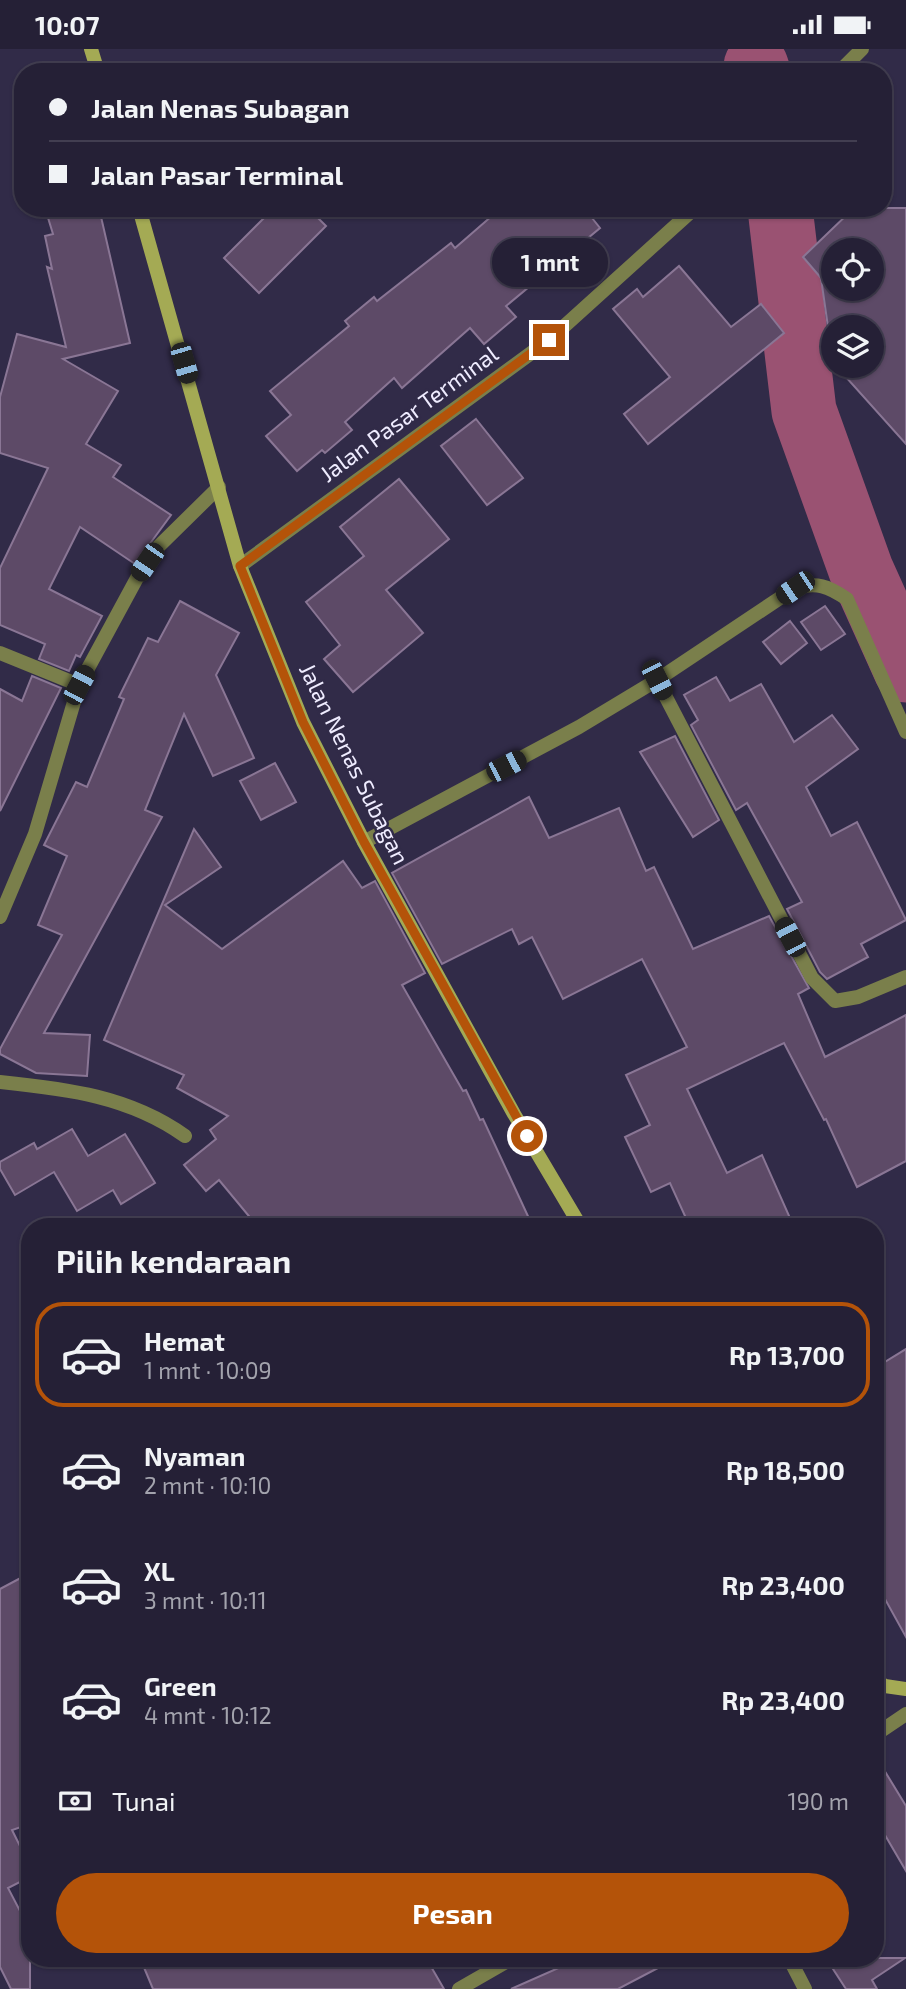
<!DOCTYPE html>
<html lang="id">
<head>
<meta charset="utf-8">
<style>
  body { margin:0; font-family:"Exo 2",sans-serif; background:#312d42; color:#f1f3f6; height:100vh; display:flex; flex-direction:column; font-size:26px; white-space:nowrap }
  * { box-sizing:border-box; margin:0 }
  p { font-size:23px; color:#a3a3ad }
  .icon { flex:none; width:38px; height:38px; fill:none; stroke:currentColor; stroke-width:2; stroke-linecap:round; stroke-linejoin:round }
  .map { position:relative; flex:1; overflow:hidden }
  .side { position:absolute; left:21px; top:1169px; width:863px; height:749px; display:flex; flex-direction:column; background:#252036; border-radius:28px; box-shadow:0 2px 5px #0004,0 0 0 2px #423e51 }
  .side>* { flex:none }
  .guide { position:absolute; left:14px; top:14px; width:878px; height:154px; border-radius:28px; box-shadow:0 2px 5px #0004,0 0 0 2px #423e51; display:grid; align-content:center; height:154px; padding:0 35px; background:#252036 }
  .fabs { position:absolute; left:821px; top:189px; display:grid; gap:14px }
  .fabs a { display:grid; place-items:center; width:63px; height:63px; border-radius:50%; background:#252036; box-shadow:0 2px 5px #0004,0 0 0 2px #423e51; font-size:35px }
  .end { position:absolute; width:32px; height:32px; margin:-16px; border:9px solid #b45309; background:#fff; box-shadow:0 0 0 4px #fff }
  .from { border-radius:50% }
  .bubble { position:absolute; height:49px; border-radius:24px; background:#252036; box-shadow:0 2px 5px #0004,0 0 0 2px #423e51; font-size:23px; font-weight:700; line-height:49px; text-align:center }
  .car { position:absolute; width:21px; height:42px; margin:-21px -10px; border-radius:9px; box-shadow:0 0 5px 2px #0007; background:linear-gradient(#222 24%,#8ab4d8 0 40%,#222 0 76%,#8ab4d8 0 86%,#222 0) }
  .guide b { display:flex; align-items:center; gap:24px; height:66px; font-size:26px }
  .guide b+b { border-top:2px solid #423e51 }
  .guide i { width:18px; height:18px; background:#f1f3f6 }
  ul { padding:0; list-style:none }
  li { display:flex; align-items:center; gap:21px; height:105px; margin:0 14px 10px; padding:0 21px; border:4px solid transparent; border-radius:28px }
  li div { flex:1 }
  li b { display:block; font-size:26px }
  li em { font-style:normal; font-weight:700 }
  li.current { border-color:#b45309 }
  li>.icon { width:63px; height:63px; stroke-width:1.5 }
  h2 { padding:0 35px; font-size:32px; line-height:84px }
  .pay { display:flex; align-items:center; gap:18px; height:77px; padding:0 35px; font-size:26px }
  .pay p { margin-inline-start:auto }
  .primary-button { display:flex; gap:14px; margin-top:auto; padding:14px 35px }
  .primary-button a { flex:1; height:80px; border-radius:42px; background:#b45309; color:#fff; font-size:28px; font-weight:700; line-height:80px; text-align:center }
  .status { display:flex; justify-content:space-between; align-items:center; height:49px; padding:0 35px; background:#252036; direction:ltr }
  .status svg { height:19px; fill:currentColor }
  .map>svg:first-child { display:block }
</style>
</head>
<body>
<div class="status"><b>10:07</b><svg viewBox="0 0 49 12"><path d="M0 12V9h3v3zM5 12V6h3v6zM10 12V3h3v9zM15 12V0h3v12zM26 1h20v11H26zM47 4h2v5h-2z"/></svg></div>
<div class="map">
<svg width="906" height="1940" viewBox="0 0 906 1940">
  <rect width="100%" height="100%" fill="#312b48"/>
  <g fill="none" stroke-linecap="round" stroke-linejoin="round">
    <path stroke="#9a5272" stroke-width="10" d="M743 0 756 17"/>
    <g stroke="#9a5272" stroke-width="65">
      <path d="M756 17 758 23"/>
      <path d="M780 159 804 362 861 521 906 621"/>
    </g>
  </g>
  <g fill="#5d4a67" stroke="#8a7695" stroke-width="2" fill-rule="evenodd">
    <path d="M45 159H99L130 294 63 310 118 342 86 395 121 416 113 428 171 466 135 515 80 478 49 540 102 567 80 608 76 606 69 622 39 610 45 595 0 576V519L48 419 0 404V348L17 285 66 298 47 218 52 220 45 187 53 185Z"/>
    <path d="M274 159H308L326 177 259 244 224 209Z"/>
    <path d="M501 159H584L600 179 506 257 516 268 484 295 470 279 402 339 394 329 345 373 352 381 325 404 322 401 297 422 266 387 291 366 270 342 349 277 345 272 374 248 377 252 451 194 455 199Z"/>
    <path d="M854 159H906V395L836 317H872V278H833V313L821 229 803 208ZM833 201H872V240H833Z"/>
    <path d="M679 217 731 278 761 255 784 284 648 395 624 365 670 328 613 260 637 240 643 248Z"/>
    <path d="M476 370 523 429 487 456 441 397Z"/>
    <path d="M399 430 449 490 386 541 423 584 353 643 324 610 340 596 306 553 364 507 340 478Z"/>
    <path d="M180 552 239 584 216 626 254 709 213 727 184 665 145 761 162 768 44 984 90 986 87 1027 36 1024 0 1005V1000L62 886 38 876 67 807 44 796 76 733 87 738 124 650 119 648 148 589 158 593Z"/>
    <path d="M825 557 845 585 821 601 801 573Z"/>
    <path d="M790 572 807 594 781 615 763 593Z"/>
    <path d="M32 627 61 639 0 762V640L22 652Z"/>
    <path d="M716 628 730 652 761 635 794 693 832 666 858 700 806 738 831 787 857 773 906 871 861 895 868 908 827 930 820 923 787 860 802 853 747 754 736 761 691 676 698 671 684 646Z"/>
    <path d="M675 687 719 771 693 788 640 703Z"/>
    <path d="M275 714 296 753 261 771 240 732Z"/>
    <path d="M529 748 549 789 619 759 646 822 654 818 693 900 769 867 809 939 798 945 825 1008 906 966V1112L857 1138 826 1070 824 1071 784 994 687 1040 727 1124 762 1106 794 1178H690L670 1134 651 1143 625 1088 650 1076 626 1026 687 998 642 910 563 950 532 888 519 895 512 880 442 915 392 824Z"/>
    <path d="M194 780 221 818 165 856 222 900 343 812 362 839 375 832 425 924 402 936 463 1042 466 1041 480 1071 483 1070 533 1178H258L219 1131 206 1142 184 1116 216 1090 210 1081 228 1067 177 1039 184 1026 104 991Z"/>
    <path d="M72 1080 88 1107 125 1085 155 1134 121 1155 113 1141 77 1162 54 1123 15 1146 0 1120V1113L34 1094 37 1100Z"/>
    <path d="M906 1300V1588L875 1532V1319Z"/>
    <path d="M30 1524V1775L12 1781 30 1817V1828L8 1839 30 1881V1940H11L0 1918V1540Z"/>
    <path d="M875 1706 906 1757V1822L875 1769Z"/>
    <path d="M140 1909H426L444 1940H153Z"/>
    <path d="M581 1909H677L618 1940H511Z"/>
    <path d="M849 1909H905L872 1931 877 1940H846L833 1920Z"/>
  </g>
  <g fill="none" stroke-linecap="round" stroke-linejoin="round">
    <g stroke="#7a7f4b" stroke-width="14">
      <path d="M839 23 862 0"/>
      <path d="M240 517 549 291 695 159"/>
      <path d="M0 604 79 636 137 529 158 498 219 438"/>
      <path d="M657 631 812 929 835 952 858 948 906 928"/>
      <path d="M364 793 579 678 657 631 795 539C817 533 828 537 847 550L906 683"/>
      <path d="M0 868 35 785 79 636"/>
      <path d="M0 1033C67 1040 129 1047 185 1087"/>
      <path d="M875 1686 906 1665"/>
      <path d="M789 1909 805 1940"/>
      <path d="M459 1940 513 1909"/>
    </g>
    <g stroke="#a4aa54" stroke-width="14">
      <path d="M91 0 98 23"/>
      <path d="M139 159 240 517 303 673 364 793 514 1065 581 1178"/>
      <path d="M875 1631 885 1637 906 1640"/>
    </g>
  </g>
  <g fill="none" stroke-linecap="round" stroke-linejoin="round">
    <path stroke="#b45309" stroke-width="9" d="M527 1087 364 793 303 673 240 517 549 291"/>
  </g>
  <g text-anchor="middle" stroke-width="5" stroke-linejoin="round" paint-order="stroke">
    <g font-size="23" fill="#efecff" stroke="#312b48">
      <text transform="translate(409 365) rotate(-36)" y="8">Jalan Pasar Terminal</text>
      <text transform="translate(354 715) rotate(64)" y="8">Jalan Nenas Subagan</text>
    </g>
  </g>
</svg>
<div class="fabs">
<a><svg class="icon" aria-label="locate" viewBox="0 0 24 24"><circle cx="12" cy="12" r="6"/><path d="M12 2v4M12 18v4M2 12h4M18 12h4"/></svg></a>
<a><svg class="icon" aria-label="layers" viewBox="0 0 24 24"><path d="M12 4l9 5-9 5-9-5zM3 14l9 5 9-5"/></svg></a>
</div>
<i class="end from" style="left:527px;top:1087px"></i>
<i class="end" style="left:549px;top:291px"></i>
<div class="bubble" style="left:492px;top:189px;width:116px">1 mnt</div>
<i class="car" style="left:184px;top:314px;rotate:164deg"></i>
<i class="car" style="left:147px;top:513px;rotate:214deg"></i>
<i class="car" style="left:795px;top:539px;rotate:236deg"></i>
<i class="car" style="left:657px;top:631px;rotate:153deg"></i>
<i class="car" style="left:79px;top:636px;rotate:28deg"></i>
<i class="car" style="left:506px;top:717px;rotate:63deg"></i>
<i class="car" style="left:790px;top:888px;rotate:332deg"></i>
<div class="guide">
<b><i class="from"></i>Jalan Nenas Subagan</b>
<b><i></i>Jalan Pasar Terminal</b>
</div>
<section class="side">
<h2>Pilih kendaraan</h2>
<ul>
<li class="current"><svg class="icon" aria-label="car" viewBox="0 0 24 24"><path d="M5 17H2v-5l4-1 3-4h7l3 4 3 1v5h-3M9 17h6M6 11h13"/><circle cx="7" cy="17" r="2"/><circle cx="17" cy="17" r="2"/></svg><div><b>Hemat</b><p>1 mnt · 10:09</p></div><em>Rp 13,700</em></li>
<li><svg class="icon" aria-label="car" viewBox="0 0 24 24"><path d="M5 17H2v-5l4-1 3-4h7l3 4 3 1v5h-3M9 17h6M6 11h13"/><circle cx="7" cy="17" r="2"/><circle cx="17" cy="17" r="2"/></svg><div><b>Nyaman</b><p>2 mnt · 10:10</p></div><em>Rp 18,500</em></li>
<li><svg class="icon" aria-label="car" viewBox="0 0 24 24"><path d="M5 17H2v-5l4-1 3-4h7l3 4 3 1v5h-3M9 17h6M6 11h13"/><circle cx="7" cy="17" r="2"/><circle cx="17" cy="17" r="2"/></svg><div><b>XL</b><p>3 mnt · 10:11</p></div><em>Rp 23,400</em></li>
<li><svg class="icon" aria-label="car" viewBox="0 0 24 24"><path d="M5 17H2v-5l4-1 3-4h7l3 4 3 1v5h-3M9 17h6M6 11h13"/><circle cx="7" cy="17" r="2"/><circle cx="17" cy="17" r="2"/></svg><div><b>Green</b><p>4 mnt · 10:12</p></div><em>Rp 23,400</em></li>
</ul>
<div class="pay"><svg class="icon" aria-label="cash" viewBox="0 0 24 24"><path d="M3 7h18v10H3z"/><circle cx="12" cy="12" r="2"/></svg>Tunai<p>190 m</p></div>
<div class="primary-button"><a>Pesan</a></div>
</section>
</div>
</body>
</html>
